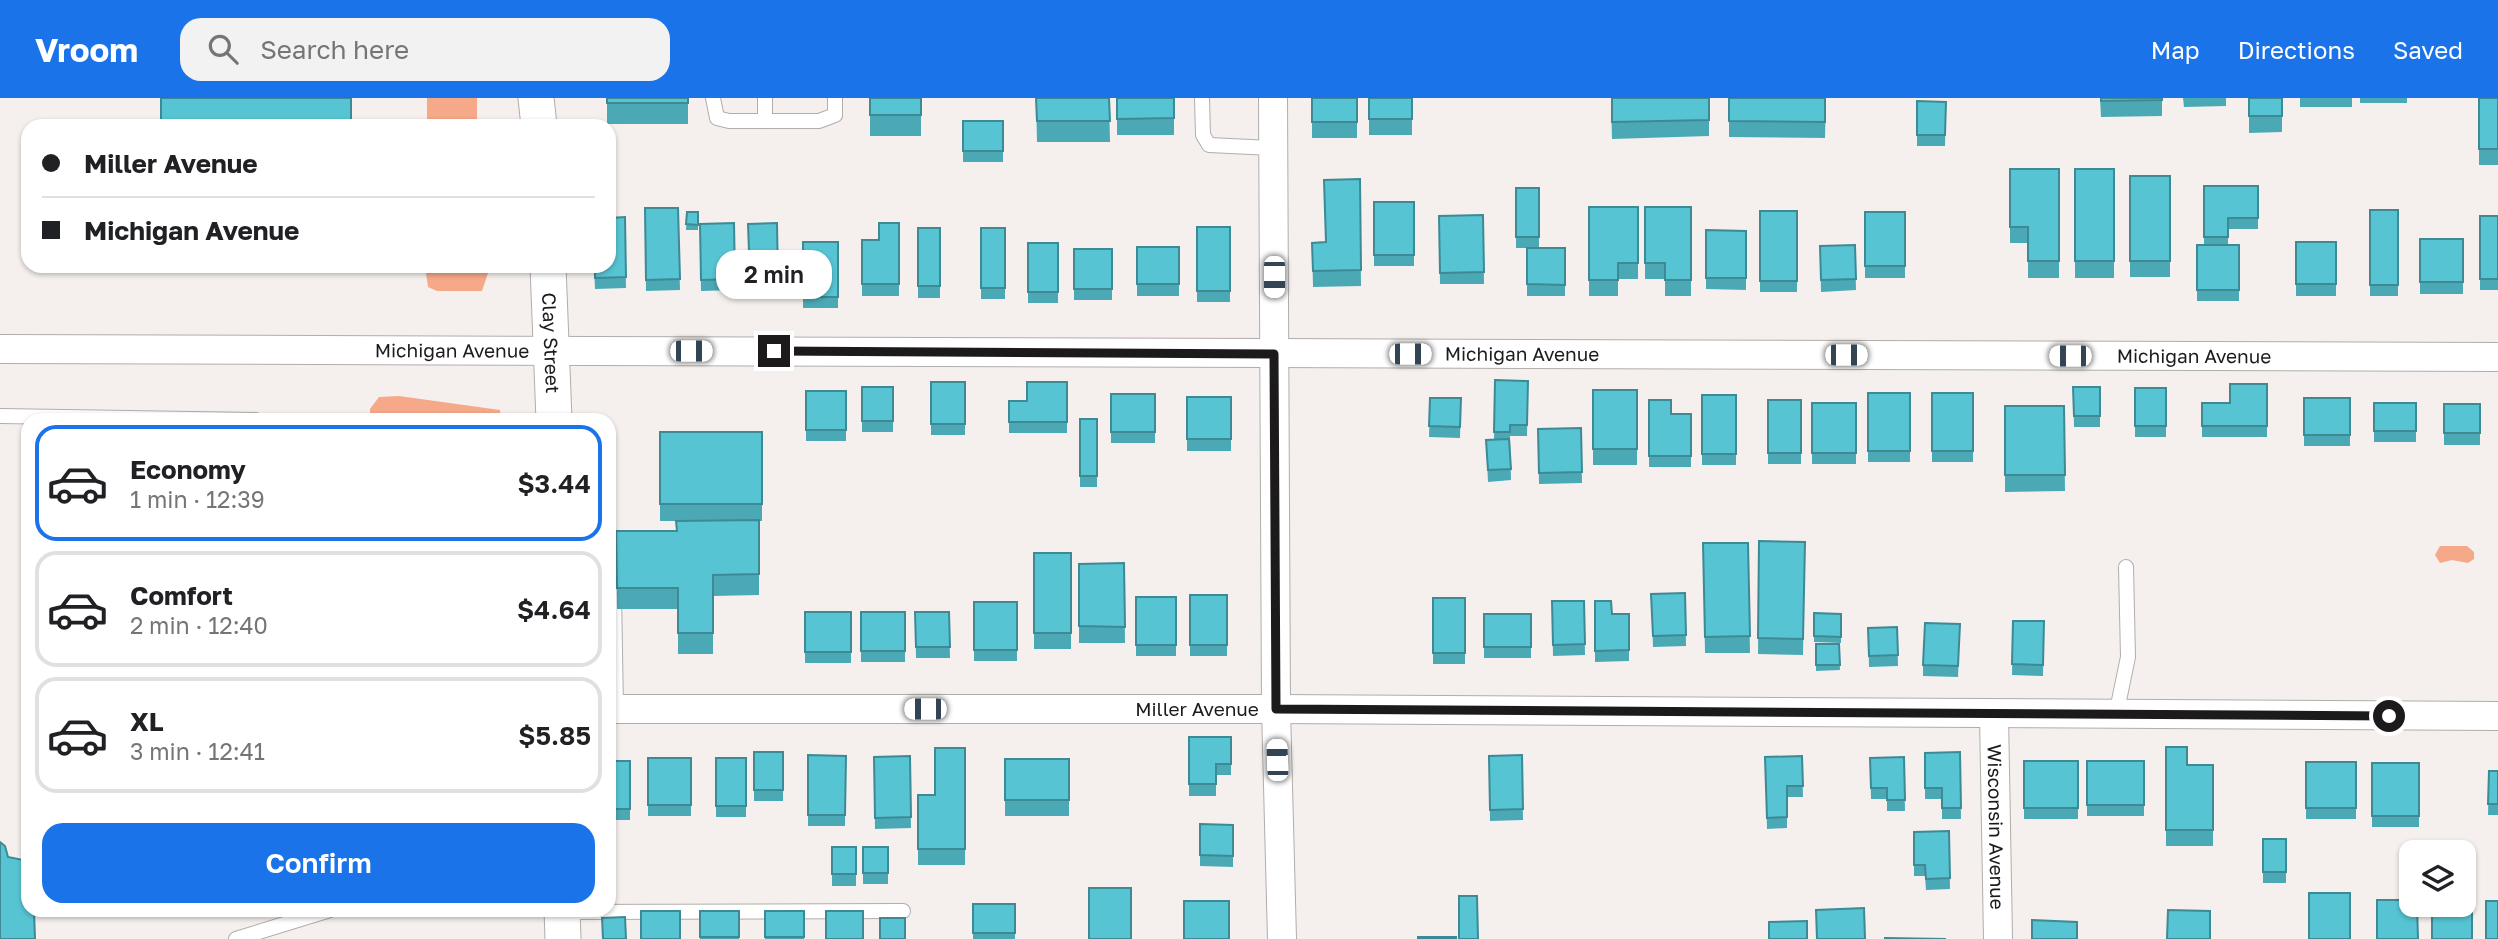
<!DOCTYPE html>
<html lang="en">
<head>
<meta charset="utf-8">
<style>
  body { margin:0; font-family:"Golos Text",sans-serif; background:#f2f2f2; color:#202124; height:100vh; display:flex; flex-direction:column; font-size:26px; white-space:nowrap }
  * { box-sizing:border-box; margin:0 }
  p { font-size:23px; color:#757577 }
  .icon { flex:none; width:38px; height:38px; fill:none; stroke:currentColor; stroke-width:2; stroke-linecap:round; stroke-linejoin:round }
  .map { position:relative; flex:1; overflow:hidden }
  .side { position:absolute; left:21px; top:315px; width:595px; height:504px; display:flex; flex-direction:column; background:#fff; border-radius:21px; box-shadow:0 2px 5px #0004 }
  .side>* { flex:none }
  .top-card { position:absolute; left:21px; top:21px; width:595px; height:154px; border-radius:21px; box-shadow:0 2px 5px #0004; display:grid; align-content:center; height:154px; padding:0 21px; background:#fff }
  .tools { position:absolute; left:2399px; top:742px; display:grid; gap:14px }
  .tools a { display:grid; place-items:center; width:77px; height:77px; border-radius:14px; background:#fff; box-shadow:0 2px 5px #0004; font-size:35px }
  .end { position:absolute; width:32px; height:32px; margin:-16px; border:9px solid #1c1a1a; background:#fff; box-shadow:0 0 0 4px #fff }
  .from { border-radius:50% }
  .bubble { position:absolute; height:49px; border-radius:21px; background:#fff; box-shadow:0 2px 5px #0004; font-size:23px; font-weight:600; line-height:49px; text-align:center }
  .car { position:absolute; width:21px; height:42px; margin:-21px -10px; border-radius:9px; box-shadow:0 0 5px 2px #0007; background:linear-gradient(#fff 24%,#345 0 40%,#fff 0 76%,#345 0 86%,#fff 0) }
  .top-card b { display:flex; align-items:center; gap:24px; height:66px; font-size:26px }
  .top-card b+b { border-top:2px solid #e0e0e0 }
  .top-card i { width:18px; height:18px; background:#202124 }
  ul { padding:12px 0 0; list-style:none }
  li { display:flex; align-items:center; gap:21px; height:116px; margin:0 14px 10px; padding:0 7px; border:4px solid #e0e0e0; border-radius:21px }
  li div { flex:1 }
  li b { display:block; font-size:26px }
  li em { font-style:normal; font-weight:600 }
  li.on { border-color:#1a73e8 }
  li>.icon { width:63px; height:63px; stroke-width:1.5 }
  .cta { display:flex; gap:14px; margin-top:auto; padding:14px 21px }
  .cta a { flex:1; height:80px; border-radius:21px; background:#1a73e8; color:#fff; font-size:28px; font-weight:600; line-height:80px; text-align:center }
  header { display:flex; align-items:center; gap:42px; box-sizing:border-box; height:98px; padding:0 35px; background:#1a73e8; color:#fff }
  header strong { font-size:33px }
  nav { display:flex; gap:38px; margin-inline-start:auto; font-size:24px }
  .search { width:490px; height:63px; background:#f2f2f2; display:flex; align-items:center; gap:18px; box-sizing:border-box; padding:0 24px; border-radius:21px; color:#757577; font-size:26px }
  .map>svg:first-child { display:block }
</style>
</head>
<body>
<header>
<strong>Vroom</strong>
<div class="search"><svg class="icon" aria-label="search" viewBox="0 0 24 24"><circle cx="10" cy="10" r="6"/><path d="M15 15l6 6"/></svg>Search here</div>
<nav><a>Map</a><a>Directions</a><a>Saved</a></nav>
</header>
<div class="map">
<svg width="2498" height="841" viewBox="0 0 2498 841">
  <rect width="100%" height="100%" fill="#f5f0ee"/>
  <g fill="#f5a988">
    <rect x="427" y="0" width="50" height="28"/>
    <path d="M425 168H489V172L482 193H437L428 189Z"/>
    <path d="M399 298 500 312 501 322H370V311L379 299Z"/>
    <path d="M2440 448H2467L2474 454V461L2468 465 2452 462 2440 465 2435 457Z"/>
  </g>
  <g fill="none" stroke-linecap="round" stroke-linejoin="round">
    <defs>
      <g id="service">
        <path d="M713 0 717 20 729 23H819L835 17V0"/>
        <path d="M765 0V23"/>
        <path d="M1202 0 1203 37 1209 47 1273 50"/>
        <path d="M0 318 256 322"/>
        <path d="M609 439H613L616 611"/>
        <path d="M2116 617 2128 559 2126 469"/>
        <path d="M562 814 903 813"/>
        <path d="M236 841 330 812"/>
      </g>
      <g id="minor">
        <path d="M1273 0 1276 611 1282 841"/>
        <path id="s1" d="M0 251 2498 259"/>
        <path id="s2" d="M609 611H1276L2498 618"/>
        <path id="s3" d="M1994 617 1998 841"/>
      </g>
      <g id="tertiary">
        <path d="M536 0 539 28"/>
        <path id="s4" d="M548 168 554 322"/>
        <path d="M562 812 563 841"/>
      </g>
    </defs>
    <use href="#service" stroke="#b1adab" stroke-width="16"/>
    <use href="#minor" stroke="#b1adab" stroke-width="30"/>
    <use href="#tertiary" stroke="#b1adab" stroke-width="37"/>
    <use href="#service" stroke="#fff" stroke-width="14"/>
    <use href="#minor" stroke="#fff" stroke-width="28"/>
    <use href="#tertiary" stroke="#fff" stroke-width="35"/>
  </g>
  <g fill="#4ba9b6">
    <rect x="607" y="0" width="81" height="26"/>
    <rect x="870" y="0" width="51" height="38"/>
    <path d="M1036 0H1109L1110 44H1037Z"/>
    <rect x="1117" y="0" width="57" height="37"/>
    <rect x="1312" y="0" width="45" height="40"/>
    <rect x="1369" y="0" width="43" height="37"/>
    <path d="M1611 0H1709V38L1612 41Z"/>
    <path d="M1729 0H1826L1825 40 1729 39Z"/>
    <path d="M2100 0H2162V18L2101 19Z"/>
    <path d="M2183 0H2226V8L2184 9Z"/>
    <path d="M2249 0H2282V34L2249 35Z"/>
    <rect x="2300" y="0" width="52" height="9"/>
    <rect x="2360" y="0" width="47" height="5"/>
    <rect x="2479" y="0" width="19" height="67"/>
    <path d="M1917 3 1946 4 1945 48H1917Z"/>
    <rect x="963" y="23" width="40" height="41"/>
    <path d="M2010 71H2059V180H2028V145H2010Z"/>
    <rect x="2075" y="71" width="39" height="109"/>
    <rect x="2130" y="78" width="40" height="101"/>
    <path d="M1360 81 1361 188 1313 189 1312 145 1325 144Z"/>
    <path d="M2204 88H2258V131H2228V147H2239V203H2197V147H2204Z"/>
    <path d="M1516 90H1539V150H1565V198H1527V150H1516Z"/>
    <rect x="1374" y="104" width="40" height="64"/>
    <path d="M1589 109H1638V181H1618V198H1589Z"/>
    <path d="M1645 109H1691V198H1665V181H1645Z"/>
    <path d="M645 110H678L680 192 646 193Z"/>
    <rect x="2370" y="112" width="28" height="86"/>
    <rect x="1760" y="113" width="37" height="81"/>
    <path d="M687 114H698V132H686Z"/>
    <rect x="1865" y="114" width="40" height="66"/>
    <path d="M1483 117 1484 186H1440L1439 118Z"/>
    <rect x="2480" y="118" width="18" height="74"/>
    <path d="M625 119 626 190 595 191 594 168Z"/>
    <path d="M734 125 735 192 701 193 700 126Z"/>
    <path d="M777 125 778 192 750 193 748 126Z"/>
    <path d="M899 125V198H862V142H879Z"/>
    <rect x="1197" y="129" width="33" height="75"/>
    <rect x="918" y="130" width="22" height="70"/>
    <rect x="981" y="130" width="24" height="71"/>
    <path d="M1706 132 1746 133V192L1706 191Z"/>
    <rect x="2420" y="141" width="43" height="55"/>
    <rect x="803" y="144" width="35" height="66"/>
    <rect x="2296" y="144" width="40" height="54"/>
    <rect x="1028" y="145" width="30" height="60"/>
    <path d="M1855 147 1856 192 1821 194 1820 148Z"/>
    <rect x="1137" y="149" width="42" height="49"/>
    <rect x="1074" y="151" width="38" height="51"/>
    <path d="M1495 282 1528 283 1527 338H1510L1511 382 1488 384 1486 342 1494 341Z"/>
    <rect x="931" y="284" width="34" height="53"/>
    <path d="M1067 284V335H1009V303H1027Z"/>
    <path d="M2267 286V339H2202V305H2230Z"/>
    <rect x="862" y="289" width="31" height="45"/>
    <path d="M2073 289H2100V329H2074Z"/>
    <rect x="2135" y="290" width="31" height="49"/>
    <rect x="1593" y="292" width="44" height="75"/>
    <rect x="806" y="293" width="40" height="50"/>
    <rect x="1868" y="295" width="42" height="69"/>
    <rect x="1932" y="295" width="41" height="69"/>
    <rect x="1111" y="296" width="44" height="49"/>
    <rect x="1702" y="297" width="34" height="70"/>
    <rect x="1187" y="299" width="44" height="54"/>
    <path d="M1430 300H1461L1460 340 1429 339Z"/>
    <rect x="2304" y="300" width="46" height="48"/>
    <path d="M1649 302 1671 316H1691V369H1649Z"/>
    <rect x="1768" y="302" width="33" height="64"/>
    <rect x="1812" y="305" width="44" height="61"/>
    <rect x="2374" y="305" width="42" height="39"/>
    <rect x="2444" y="306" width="36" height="41"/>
    <path d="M2005 308H2064L2065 393 2005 394Z"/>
    <rect x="1080" y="321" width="17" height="68"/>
    <path d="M1581 330 1582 385 1539 386 1538 331Z"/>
    <path d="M660 334H762V423H759V497L713 498V556H678V511H617L616 433H676V423H660Z"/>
    <path d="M1759 443 1805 444 1803 557 1758 556Z"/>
    <path d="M1703 445H1748L1750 555H1705Z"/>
    <rect x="1034" y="455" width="37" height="96"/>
    <path d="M1124 465 1125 545H1079V466Z"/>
    <path d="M1685 495 1686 548 1653 549 1651 496Z"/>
    <rect x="1190" y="497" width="37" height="61"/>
    <rect x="1136" y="499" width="40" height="59"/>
    <rect x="1433" y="500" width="32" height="66"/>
    <path d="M1552 503H1584L1585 557 1553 558Z"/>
    <path d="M1595 503 1612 516H1629V563L1595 564Z"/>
    <rect x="974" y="504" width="43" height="59"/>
    <rect x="805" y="514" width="46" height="51"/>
    <rect x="861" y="514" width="44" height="50"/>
    <path d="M915 514H949L950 560H916Z"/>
    <path d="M1814 515 1841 516V545L1814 544Z"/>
    <rect x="1484" y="516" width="47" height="44"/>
    <path d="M2013 523H2044L2043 578 2012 577Z"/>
    <path d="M1960 526 1958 579 1923 578V567Z"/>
    <path d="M1897 529 1898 568 1869 569 1868 530Z"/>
    <path d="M1816 546H1839L1840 572 1816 573Z"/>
    <path d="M1189 639H1231V677H1216V698H1189Z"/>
    <path d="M2166 649 2187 667H2213V748H2166Z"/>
    <path d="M965 650V767H918V697H935Z"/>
    <rect x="754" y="654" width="29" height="49"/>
    <path d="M1960 654 1961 721H1942V701H1925V655Z"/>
    <path d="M808 657 846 658 845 728H808Z"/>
    <path d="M1522 657 1523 722 1490 723 1489 658Z"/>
    <path d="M910 658 911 730 875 731 874 659Z"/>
    <path d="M1802 658 1803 699H1787V730L1767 731 1765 659Z"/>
    <path d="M1904 659 1905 713H1887V701H1871L1870 660Z"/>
    <rect x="648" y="660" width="43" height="58"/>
    <rect x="716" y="660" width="30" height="59"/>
    <rect x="1005" y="661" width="64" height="57"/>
    <rect x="609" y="663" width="21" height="59"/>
    <rect x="2024" y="663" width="54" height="58"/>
    <rect x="2087" y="663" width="57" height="55"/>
    <rect x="2306" y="664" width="50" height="57"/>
    <rect x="2372" y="665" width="47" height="64"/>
    <path d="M2489 673H2498V717H2488Z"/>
    <path d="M1200 726 1233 727V769L1200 768Z"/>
    <path d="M1949 733 1950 791 1926 792 1925 778H1914V734Z"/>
    <rect x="2263" y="741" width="23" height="44"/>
    <rect x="832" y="749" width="24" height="39"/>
    <rect x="863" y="749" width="25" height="37"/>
    <rect x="973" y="806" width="42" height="35"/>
    <rect x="700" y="813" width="39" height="28"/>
    <rect x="765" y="813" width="39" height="28"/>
  </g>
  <g fill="#57c4d4" stroke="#3d8994" stroke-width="2">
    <rect x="161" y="0" width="190" height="28"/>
    <rect x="607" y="0" width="81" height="5"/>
    <rect x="870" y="0" width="51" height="17"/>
    <path d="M1036 0H1109L1110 23H1037Z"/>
    <path d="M1117 0H1174V20L1117 21Z"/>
    <rect x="1312" y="0" width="45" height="24"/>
    <rect x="1369" y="0" width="43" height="21"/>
    <path d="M1612 0H1709V22L1612 24Z"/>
    <path d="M1729 0H1825V24L1729 23Z"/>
    <path d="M2101 0H2162V2L2101 3Z"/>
    <rect x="2249" y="0" width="33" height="18"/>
    <rect x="2479" y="0" width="19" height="51"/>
    <path d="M1917 3 1946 4 1945 37H1917Z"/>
    <rect x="963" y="23" width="40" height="30"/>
    <path d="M2010 71H2059V163H2028V129H2010Z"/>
    <rect x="2075" y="71" width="39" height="92"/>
    <rect x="2130" y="78" width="40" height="85"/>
    <path d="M1360 81 1361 172 1313 173 1312 145 1326 144 1324 82Z"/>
    <path d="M2204 88H2258V120H2228V139H2204Z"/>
    <rect x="1516" y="90" width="23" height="49"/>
    <rect x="1374" y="104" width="40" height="53"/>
    <path d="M1589 109H1638V165H1618V182H1589Z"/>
    <path d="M1645 109H1691V182H1665V165H1645Z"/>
    <path d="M645 110H678L680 181 646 182Z"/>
    <rect x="2370" y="112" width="28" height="75"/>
    <rect x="1760" y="113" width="37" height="70"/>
    <path d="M687 114H698V127L686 126Z"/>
    <rect x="1865" y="114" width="40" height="54"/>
    <path d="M1483 117 1484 174 1440 175 1439 118Z"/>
    <rect x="2480" y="118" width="18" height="63"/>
    <path d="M625 119 626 179 595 180V168H609V120Z"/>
    <path d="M734 125 735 181 701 182 700 126Z"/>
    <path d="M777 125 778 181 750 182 748 126Z"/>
    <path d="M879 125H899V186H862V142H879Z"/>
    <rect x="1197" y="129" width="33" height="64"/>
    <rect x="918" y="130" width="22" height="58"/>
    <rect x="981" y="130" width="24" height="60"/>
    <path d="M1706 132 1746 133V180H1706Z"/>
    <rect x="2420" y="141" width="43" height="43"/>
    <rect x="803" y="144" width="35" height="55"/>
    <rect x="2296" y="144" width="40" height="42"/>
    <rect x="1028" y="145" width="30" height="49"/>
    <path d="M1855 147 1856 181 1821 182 1820 148Z"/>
    <rect x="2197" y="147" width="42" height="45"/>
    <rect x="1137" y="149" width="42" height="37"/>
    <path d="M1527 150H1565V187L1527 186Z"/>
    <rect x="1074" y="151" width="38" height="40"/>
    <path d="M1495 282 1528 283 1527 327H1510V334H1494Z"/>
    <rect x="931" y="284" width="34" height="42"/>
    <path d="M1027 284H1067V324H1009V303H1027Z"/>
    <path d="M2230 286H2267V328H2202V305H2230Z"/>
    <rect x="862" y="289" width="31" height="34"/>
    <path d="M2073 289H2100V318H2074Z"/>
    <rect x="2135" y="290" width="31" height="38"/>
    <rect x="1593" y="292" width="44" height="59"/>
    <rect x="806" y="293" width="40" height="39"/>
    <rect x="1868" y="295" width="42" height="58"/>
    <rect x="1932" y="295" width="41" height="58"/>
    <rect x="1111" y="296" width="44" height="38"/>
    <rect x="1702" y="297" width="34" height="59"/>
    <rect x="1187" y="299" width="44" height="42"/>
    <path d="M1430 300H1461L1460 329 1429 328Z"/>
    <rect x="2304" y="300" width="46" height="37"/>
    <path d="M1649 302H1671V316H1691V358H1649Z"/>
    <rect x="1768" y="302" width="33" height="53"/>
    <rect x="1812" y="305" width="44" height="50"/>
    <rect x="2374" y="305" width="42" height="28"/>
    <rect x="2444" y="306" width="36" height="29"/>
    <path d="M2005 308H2064L2065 377H2005Z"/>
    <rect x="1080" y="321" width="17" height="57"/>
    <path d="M1581 330 1582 374 1539 375 1538 331Z"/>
    <rect x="660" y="334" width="102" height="72"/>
    <path d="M1509 341 1511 371 1488 372 1486 342Z"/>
    <path d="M759 422V476L713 477V535H678V490H617L616 433H677L676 423Z"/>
    <path d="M1759 443 1805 444 1803 541 1758 540Z"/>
    <path d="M1703 445H1748L1750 538 1705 539Z"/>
    <rect x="1034" y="455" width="37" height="80"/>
    <path d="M1124 465 1125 529 1079 528V466Z"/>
    <path d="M1685 495 1686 537 1653 538 1651 496Z"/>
    <rect x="1190" y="497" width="37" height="50"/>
    <rect x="1136" y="499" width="40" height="48"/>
    <rect x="1433" y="500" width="32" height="55"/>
    <path d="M1552 503H1584L1585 546 1553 547Z"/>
    <path d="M1595 503H1611L1612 516H1629V552L1595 553Z"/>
    <rect x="974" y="504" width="43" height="48"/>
    <rect x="805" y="514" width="46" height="40"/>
    <rect x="861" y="514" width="44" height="39"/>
    <path d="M915 514H949L950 549H916Z"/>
    <path d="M1814 515 1841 516V539L1814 538Z"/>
    <rect x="1484" y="516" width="47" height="33"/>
    <path d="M2013 523H2044L2043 567 2012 566Z"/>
    <path d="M1925 525 1960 526 1958 568 1923 567Z"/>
    <path d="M1897 529 1898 557 1869 558 1868 530Z"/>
    <path d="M1816 546H1839L1840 567H1816Z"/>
    <path d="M1189 639H1231V666H1216V686H1189Z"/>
    <path d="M2166 649H2187V667H2213V732H2166Z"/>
    <path d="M935 650H965V751H918V697H935Z"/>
    <rect x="754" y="654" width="29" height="38"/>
    <path d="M1960 654 1961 710H1942V690H1925V655Z"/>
    <path d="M808 657 846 658 845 717H808Z"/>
    <path d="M1522 657 1523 711 1490 712 1489 658Z"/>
    <path d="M910 658 911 719 875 720 874 659Z"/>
    <path d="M1802 658 1803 688H1787V719L1767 720 1765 659Z"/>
    <path d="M1904 659 1905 702H1887V690H1871L1870 660Z"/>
    <rect x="648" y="660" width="43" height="47"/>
    <rect x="716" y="660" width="30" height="48"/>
    <rect x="1005" y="661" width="64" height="41"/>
    <rect x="609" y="663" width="21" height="48"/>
    <rect x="2024" y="663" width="54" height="47"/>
    <rect x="2087" y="663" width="57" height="44"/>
    <rect x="2306" y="664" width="50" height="46"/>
    <rect x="2372" y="665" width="47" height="53"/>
    <path d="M2489 673H2498V706H2488Z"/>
    <path d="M1200 726 1233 727V758L1200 757Z"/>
    <path d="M1949 733 1950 780 1926 781 1925 767H1914V734Z"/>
    <rect x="2263" y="741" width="23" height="33"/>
    <path d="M0 744 5 748 8 759 28 763V812H34L35 841H0Z"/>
    <rect x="832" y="749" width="24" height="27"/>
    <rect x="863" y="749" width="25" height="26"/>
    <rect x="1089" y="790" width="42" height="51"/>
    <path d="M2464 792H2472V841H2432V807H2464Z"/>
    <rect x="2309" y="795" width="41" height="46"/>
    <path d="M1459 798H1477L1478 841H1459Z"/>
    <path d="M2377 802H2412V807H2417L2418 841H2377Z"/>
    <rect x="1184" y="803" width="45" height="38"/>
    <rect x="2486" y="803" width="12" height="38"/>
    <rect x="973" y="806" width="42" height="29"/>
    <path d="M1864 810 1865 841H1817L1816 812Z"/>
    <path d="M2168 812 2210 813V841H2167Z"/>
    <rect x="641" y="813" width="39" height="28"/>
    <rect x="700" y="813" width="39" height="26"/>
    <rect x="765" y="813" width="39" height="26"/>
    <rect x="826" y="813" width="37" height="28"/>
    <path d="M625 819 626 841H603L602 820Z"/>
    <rect x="880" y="820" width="25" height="21"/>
    <path d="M2032 822 2077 824V841H2032Z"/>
    <path d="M1807 823V841H1769V824Z"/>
    <rect x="1418" y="839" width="38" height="2"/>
    <path d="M1885 840 1946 841H1885Z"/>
  </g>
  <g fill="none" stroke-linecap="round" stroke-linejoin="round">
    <path stroke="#1c1a1a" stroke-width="9" d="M774 253 1274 256 1276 611 2389 618"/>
  </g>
  <g text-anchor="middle" stroke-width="6" stroke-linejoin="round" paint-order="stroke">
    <g font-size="19" fill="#1c1a1a" stroke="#fff">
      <text dy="7" stroke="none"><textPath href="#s4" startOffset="77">Clay Street</textPath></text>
      <text dy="7" stroke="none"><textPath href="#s1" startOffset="452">Michigan Avenue</textPath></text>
      <text dy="7" stroke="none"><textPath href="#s1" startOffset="1522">Michigan Avenue</textPath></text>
      <text dy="7" stroke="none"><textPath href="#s1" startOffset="2194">Michigan Avenue</textPath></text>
      <text dy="7" stroke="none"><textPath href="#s2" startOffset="588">Miller Avenue</textPath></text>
      <text dy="7" stroke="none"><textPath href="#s3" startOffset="112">Wisconsin Avenue</textPath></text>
    </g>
  </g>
</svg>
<div class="tools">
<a><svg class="icon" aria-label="layers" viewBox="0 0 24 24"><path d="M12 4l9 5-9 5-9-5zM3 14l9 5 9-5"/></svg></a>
</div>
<i class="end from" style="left:2389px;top:618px"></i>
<i class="end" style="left:774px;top:253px"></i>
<div class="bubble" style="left:716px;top:152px;width:116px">2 min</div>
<i class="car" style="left:1274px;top:179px;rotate:180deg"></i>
<i class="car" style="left:691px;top:253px;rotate:90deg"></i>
<i class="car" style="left:1410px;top:256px;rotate:90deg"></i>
<i class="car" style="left:1846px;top:257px;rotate:90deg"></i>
<i class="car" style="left:2070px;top:258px;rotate:270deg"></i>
<i class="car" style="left:925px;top:611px;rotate:270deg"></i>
<i class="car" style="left:1277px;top:662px;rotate:358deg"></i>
<div class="top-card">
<b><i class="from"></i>Miller Avenue</b>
<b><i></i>Michigan Avenue</b>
</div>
<section class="side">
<ul>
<li class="on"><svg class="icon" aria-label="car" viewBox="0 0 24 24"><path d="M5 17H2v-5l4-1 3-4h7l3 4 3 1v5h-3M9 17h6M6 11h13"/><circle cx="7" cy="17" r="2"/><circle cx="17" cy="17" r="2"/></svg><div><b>Economy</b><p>1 min · 12:39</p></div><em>$3.44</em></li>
<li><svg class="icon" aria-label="car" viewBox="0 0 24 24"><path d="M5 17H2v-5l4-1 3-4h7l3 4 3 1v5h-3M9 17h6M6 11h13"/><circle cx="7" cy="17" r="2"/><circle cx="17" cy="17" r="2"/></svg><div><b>Comfort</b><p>2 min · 12:40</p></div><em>$4.64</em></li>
<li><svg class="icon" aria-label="car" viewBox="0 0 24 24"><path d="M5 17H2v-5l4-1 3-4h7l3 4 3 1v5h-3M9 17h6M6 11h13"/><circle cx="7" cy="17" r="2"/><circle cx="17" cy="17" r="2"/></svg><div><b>XL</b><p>3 min · 12:41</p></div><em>$5.85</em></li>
</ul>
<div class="cta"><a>Confirm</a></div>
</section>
</div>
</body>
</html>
